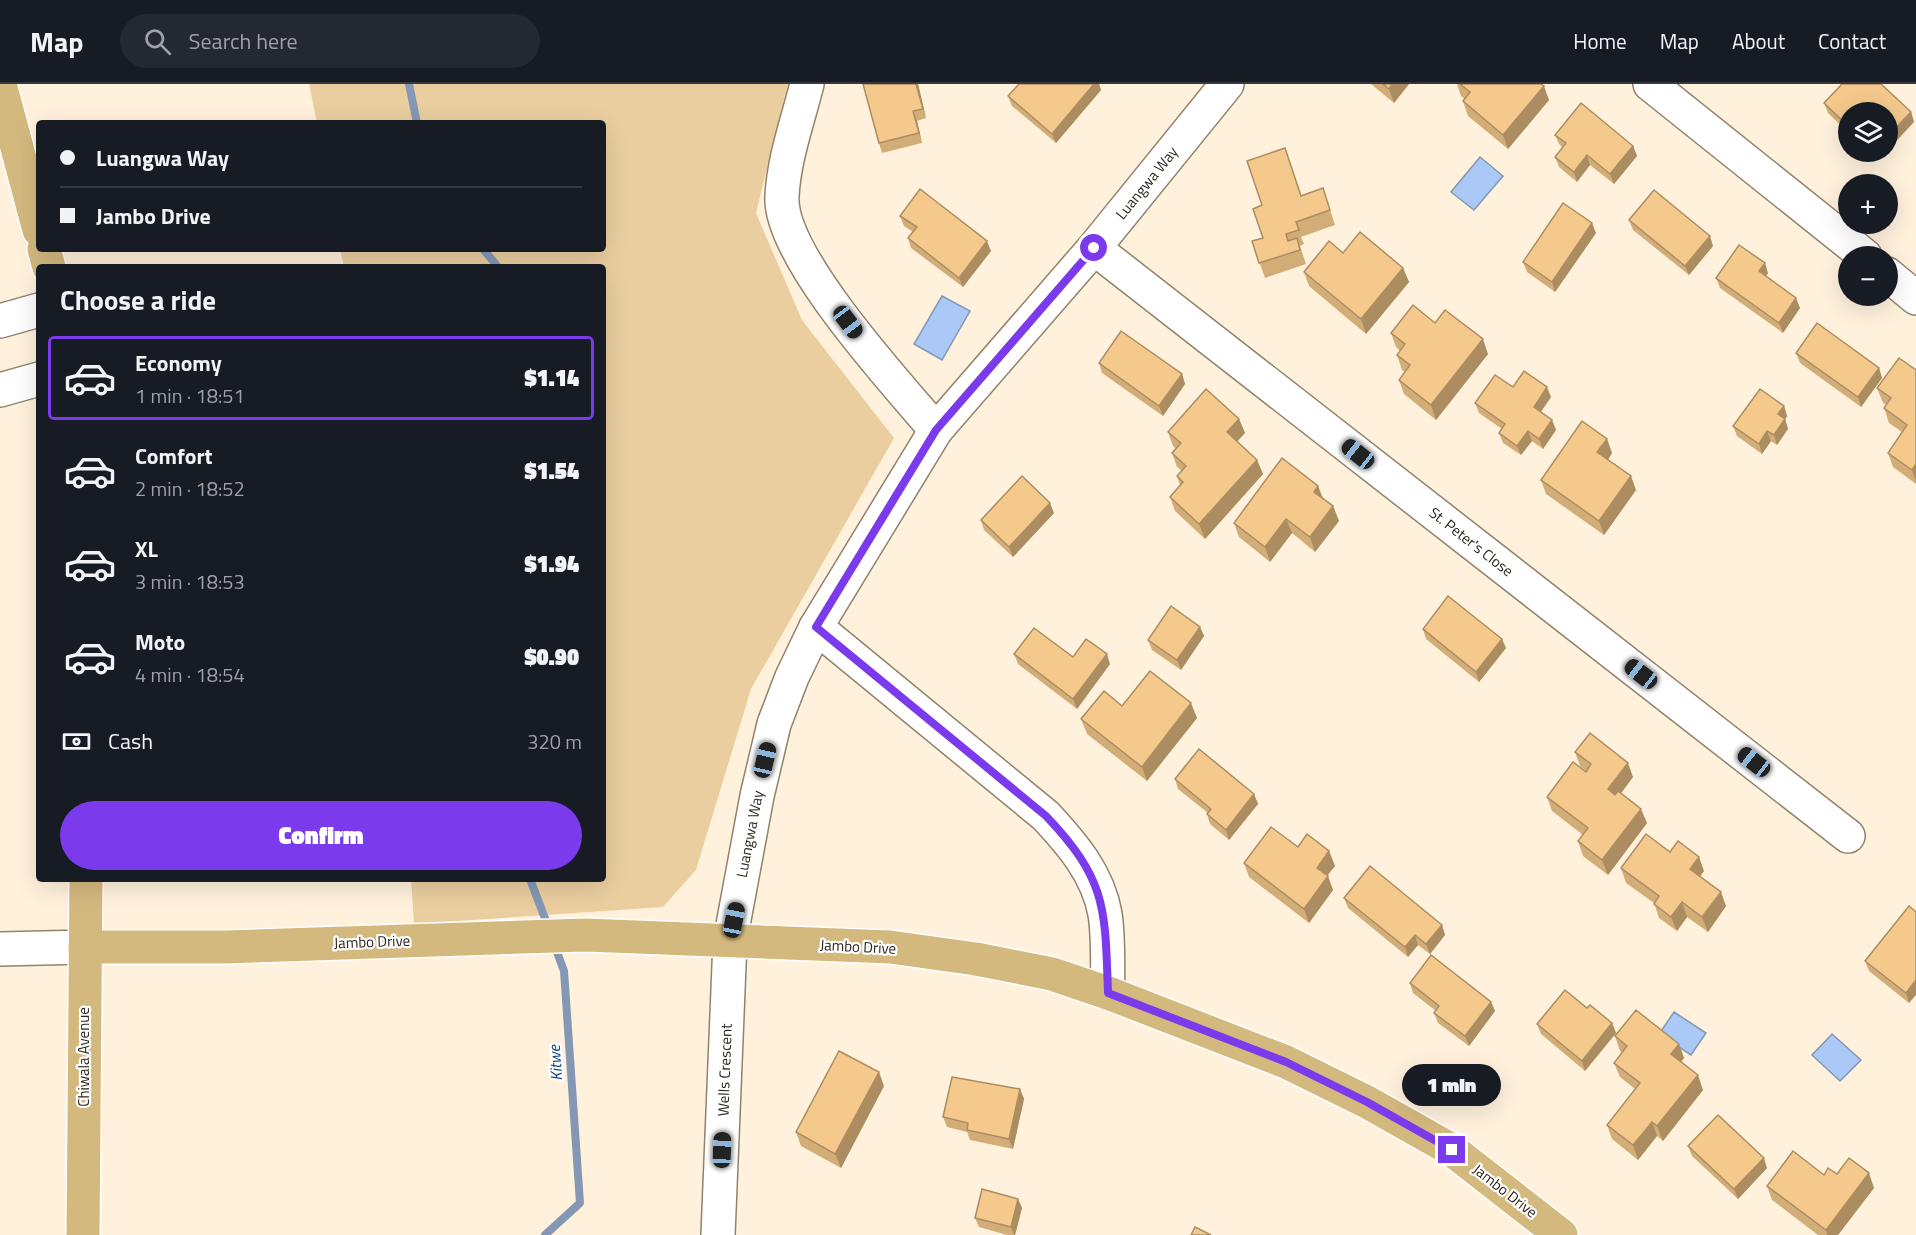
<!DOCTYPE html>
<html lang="en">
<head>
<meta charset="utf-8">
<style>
  body { margin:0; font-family:"Titillium Web",sans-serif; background:#242831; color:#f1f3f6; height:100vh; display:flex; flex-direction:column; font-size:22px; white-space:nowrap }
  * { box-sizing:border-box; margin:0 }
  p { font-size:20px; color:#9ea1a6 }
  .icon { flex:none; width:33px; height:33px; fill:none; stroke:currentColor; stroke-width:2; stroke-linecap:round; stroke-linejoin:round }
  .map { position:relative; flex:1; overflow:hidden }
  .sheet { position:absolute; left:36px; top:180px; width:570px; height:618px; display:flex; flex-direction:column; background:#171b24; border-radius:6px; box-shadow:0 6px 24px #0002 }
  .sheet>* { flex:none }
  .top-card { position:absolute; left:36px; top:36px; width:570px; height:132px; border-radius:6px; box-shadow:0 6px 24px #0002; display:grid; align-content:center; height:132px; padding:0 24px; background:#171b24 }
  .controls { position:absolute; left:1838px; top:18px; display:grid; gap:12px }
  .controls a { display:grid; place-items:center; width:60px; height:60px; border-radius:50%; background:#171b24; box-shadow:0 6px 24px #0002; font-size:30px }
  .end { position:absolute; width:27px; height:27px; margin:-14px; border:8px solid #7c3aed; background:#fff; box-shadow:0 0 0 3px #fff }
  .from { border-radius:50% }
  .bubble { position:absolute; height:42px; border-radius:21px; background:#171b24; box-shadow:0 6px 24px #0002; font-size:20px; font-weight:800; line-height:42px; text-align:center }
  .car { position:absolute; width:18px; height:36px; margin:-18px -9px; border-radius:8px; box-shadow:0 0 4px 2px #0007; background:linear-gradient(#222 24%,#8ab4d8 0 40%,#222 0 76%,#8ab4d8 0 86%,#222 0) }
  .top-card b { display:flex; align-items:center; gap:21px; height:57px; font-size:22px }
  .top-card b+b { border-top:2px solid #363941 }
  .top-card i { width:15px; height:15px; background:#f1f3f6 }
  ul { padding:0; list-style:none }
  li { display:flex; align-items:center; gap:18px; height:84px; margin:0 12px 9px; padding:0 12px; border:3px solid transparent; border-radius:6px }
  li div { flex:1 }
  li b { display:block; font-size:22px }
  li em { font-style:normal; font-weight:800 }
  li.current { border-color:#7c3aed }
  li>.icon { width:54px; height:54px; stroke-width:1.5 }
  h2 { padding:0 24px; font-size:27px; line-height:72px }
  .pay { display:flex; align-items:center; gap:15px; height:66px; padding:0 24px; font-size:22px }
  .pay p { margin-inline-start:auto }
  .button { display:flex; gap:12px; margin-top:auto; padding:12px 24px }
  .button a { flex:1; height:69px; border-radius:36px; background:#7c3aed; color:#fff; font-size:24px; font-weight:800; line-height:69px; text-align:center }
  header { display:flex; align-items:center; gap:36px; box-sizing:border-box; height:84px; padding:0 30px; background:#171b24; border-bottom:2px solid #363941 }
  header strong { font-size:28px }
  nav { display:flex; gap:33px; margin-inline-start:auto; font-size:21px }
  .search { width:420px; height:54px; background:#242831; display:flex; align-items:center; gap:15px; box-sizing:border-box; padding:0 21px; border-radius:33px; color:#9ea1a6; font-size:22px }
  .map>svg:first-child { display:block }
</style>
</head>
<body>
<header>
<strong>Map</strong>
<div class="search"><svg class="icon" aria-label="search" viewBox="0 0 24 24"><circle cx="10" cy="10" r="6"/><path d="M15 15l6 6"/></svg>Search here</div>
<nav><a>Home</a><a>Map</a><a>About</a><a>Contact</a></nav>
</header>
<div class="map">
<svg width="1916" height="1151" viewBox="0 0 1916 1151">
  <rect width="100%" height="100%" fill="#fff1dc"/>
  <path fill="#eace9f" d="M309 0H788L756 129 802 236 894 354 751 605 696 786 663 823 414 840 411 795H603V183H344L340 165H603V39H317Z"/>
  <g fill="#aac9f7" stroke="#8498b5" stroke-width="1.5">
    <path d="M1480 73 1503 92 1474 126 1451 108Z"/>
    <path d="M942 212 970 227 942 276 914 260Z"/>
    <path d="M1674 928 1706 949 1691 971 1659 950Z"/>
    <path d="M1832 950 1861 976 1840 997 1812 971Z"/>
  </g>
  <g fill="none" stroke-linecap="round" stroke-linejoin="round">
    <g stroke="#8498b5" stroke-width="8">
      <path d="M409 0 417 39"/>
      <path d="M483 165 498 183"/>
      <path d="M530 795 549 845"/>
      <path d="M545 1151 580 1119 564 887 554 860"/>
    </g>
    <defs>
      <g id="minor">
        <path d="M807 0C798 36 784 74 782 112 778 171 896 299 936 346"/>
        <path d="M1650 0 1865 172"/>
        <path d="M1094 164 1848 752"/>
        <path d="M1887 190 1916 214"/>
        <path d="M0 237 39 226"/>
        <path d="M0 306 39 295"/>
        <path d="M816 543 1046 732C1072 760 1098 790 1105 830 1109 855 1107 883 1108 909"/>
        <path d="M0 865 85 863"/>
        <path d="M718 1151 730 857 757 712 774 640 792 593 816 543 936 346 1094 164 1227 0"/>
      </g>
      <g id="major">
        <path d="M0 0 39 146"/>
        <path d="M44 165 49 183"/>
        <path d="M85 863H225L585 851 890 863 976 875 1052 890 1108 909 1286 978 1367 1018 1452 1066 1561 1151"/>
        <path d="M83 1151 86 795"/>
      </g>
    </defs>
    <use href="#minor" stroke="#91826a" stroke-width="36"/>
    <use href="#major" stroke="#fff" stroke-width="36"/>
    <use href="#minor" stroke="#fff" stroke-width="33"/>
    <use href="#major" stroke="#d4b97f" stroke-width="33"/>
  </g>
  <g fill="#d3ad78">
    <path d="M918 0 926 34 917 37 922 59 882 69 879 59Z"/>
    <path d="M1019 0H1099L1101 6 1056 59 1012 22 1008 12Z"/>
    <path d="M1371 0H1409L1394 19Z"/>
    <path d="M1457 0H1541L1549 16 1508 65 1468 32 1463 17 1465 15 1461 12Z"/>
    <path d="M1824 19 1911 28 1914 38 1848 28V48L1828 29Z"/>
    <path d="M1555 51 1633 62 1637 72 1614 100 1590 81 1577 98 1559 83 1555 73 1563 64 1559 60Z"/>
    <path d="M1868 68H1886L1878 76Z"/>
    <path d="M1323 104 1335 141 1301 153 1304 160 1300 162 1306 180 1265 194 1252 157 1263 154 1301 112Z"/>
    <path d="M900 132 991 167 963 203 911 164 908 154 913 148 904 142Z"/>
    <path d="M1629 136 1713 162 1689 191 1633 146Z"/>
    <path d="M1596 149 1555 208 1527 188 1523 178Z"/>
    <path d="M1343 169 1403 184 1409 198 1366 250 1309 202 1304 188Z"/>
    <path d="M1768 189 1766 192 1800 224 1783 249 1720 204 1716 194Z"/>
    <path d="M1435 239 1488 270 1436 336 1404 310 1399 296 1405 288 1402 286 1397 271 1400 267 1396 263 1391 249Z"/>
    <path d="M1796 269 1879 284 1882 294 1861 323 1800 279Z"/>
    <path d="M1099 279 1182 290 1185 300 1163 332 1102 289Z"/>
    <path d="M1916 286V400L1893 383 1888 369 1902 348 1889 339 1884 324 1886 321 1883 319 1877 304Z"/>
    <path d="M1513 303 1551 313 1541 328 1552 336 1556 346 1543 365 1532 357 1521 371 1503 359 1499 349 1502 345 1479 329 1475 319Z"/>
    <path d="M1784 322 1787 332 1785 335 1788 345 1777 361 1771 357 1762 370 1737 352 1733 342Z"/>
    <path d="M1239 335 1245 349 1237 357 1257 376 1263 390 1205 455 1175 427 1170 413 1180 401 1177 392 1182 387 1177 383 1172 369 1176 365 1173 362 1168 348Z"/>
    <path d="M1607 355 1612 369 1608 376 1636 406 1604 451 1546 410 1541 396Z"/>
    <path d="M1318 402 1323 414 1333 422 1339 437 1315 468 1292 449 1270 478 1239 453 1234 439Z"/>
    <path d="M1054 429 1013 473 984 446 981 436Z"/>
    <path d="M1200 543 1204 552 1181 586 1152 566 1148 556Z"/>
    <path d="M1423 545 1506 564 1479 598 1426 555Z"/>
    <path d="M1014 570 1073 573 1110 580 1077 625 1018 580Z"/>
    <path d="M1122 622 1197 634 1147 697 1087 650 1081 635Z"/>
    <path d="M1575 668 1633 693 1621 709 1647 739 1608 791 1583 772 1578 757 1583 751 1552 727 1547 713 1586 687 1580 682Z"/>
    <path d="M1175 695 1254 710 1258 720 1229 756 1210 740 1207 730 1208 729 1178 705Z"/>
    <path d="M1298 763 1329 767 1335 782 1327 791 1333 806 1309 839 1249 793 1244 779Z"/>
    <path d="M1670 768 1704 787 1700 792 1726 822 1708 848 1687 833 1677 847 1659 834 1654 819 1626 799 1621 784Z"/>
    <path d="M1344 814 1442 841 1445 851 1430 870 1418 861 1408 873 1348 824Z"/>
    <path d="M1909 822V919L1869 887 1865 877Z"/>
    <path d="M1410 899 1491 918 1495 927 1469 962 1438 939 1434 929 1436 927 1413 909Z"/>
    <path d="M1587 924 1612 939 1616 949 1585 987 1541 950 1537 940Z"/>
    <path d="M1615 952 1679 960 1684 974 1681 978 1703 1006 1663 1057 1657 1052 1638 1076 1612 1055 1607 1041 1635 1005 1620 993 1614 979 1622 969 1620 967Z"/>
    <path d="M884 1002 841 1084 801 1062 796 1048Z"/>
    <path d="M1020 1005 1024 1015 1013 1065 970 1056 967 1048 947 1043 943 1033Z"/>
    <path d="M1688 1062 1767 1084 1738 1115 1692 1072Z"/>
    <path d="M1837 1090 1874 1104 1838 1151H1818L1772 1116 1767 1102 1824 1091Z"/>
    <path d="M1018 1115 1022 1124 1015 1151H1007L979 1143 975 1134Z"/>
  </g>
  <g fill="#ac8d62">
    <path d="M916 0H918L926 34 923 25Z"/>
    <path d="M1094 0H1099L1101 6 1056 59 1052 50Z"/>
    <path d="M1392 0H1409L1394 19 1389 5Z"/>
    <path d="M1544 2 1549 16 1508 65 1503 51Z"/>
    <path d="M913 27 917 37 922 59 919 49Z"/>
    <path d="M1911 28 1914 38 1887 67V53Z"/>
    <path d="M1633 62 1637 72 1614 100 1610 90Z"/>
    <path d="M1875 68H1886L1878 76Z"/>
    <path d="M1587 71 1590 81 1577 98 1574 88Z"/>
    <path d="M1592 139 1596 149 1555 208 1552 198Z"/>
    <path d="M1710 152 1713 162 1689 191 1685 182Z"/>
    <path d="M987 157 991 167 963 203 959 194Z"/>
    <path d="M1765 179 1768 189 1762 197 1759 187Z"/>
    <path d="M1403 184 1409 198 1366 250 1361 235Z"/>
    <path d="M1796 214 1800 224 1783 249 1779 239Z"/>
    <path d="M1483 255 1488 270 1436 336 1431 321Z"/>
    <path d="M1879 284 1882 294 1861 323 1858 313Z"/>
    <path d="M1182 290 1185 300 1163 332 1159 322Z"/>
    <path d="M1547 303 1551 313 1537 333 1534 323Z"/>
    <path d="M1784 322 1787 332 1785 335 1788 345 1777 361 1774 351 1778 330Z"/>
    <path d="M1239 335 1245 349 1232 363 1227 348Z"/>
    <path d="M1552 336 1556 346 1543 365 1539 355Z"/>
    <path d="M1528 347 1532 357 1521 371 1517 362Z"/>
    <path d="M1767 347 1771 357 1762 370 1759 360Z"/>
    <path d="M1607 355 1612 369 1603 383 1597 368Z"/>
    <path d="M1257 376 1263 390 1205 455 1199 440Z"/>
    <path d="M1916 380V398L1912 386Z"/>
    <path d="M1631 392 1636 406 1604 451 1599 437Z"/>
    <path d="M1318 402 1323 416 1314 408Z"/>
    <path d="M1050 419 1054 429 1013 473 1009 463Z"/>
    <path d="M1333 422 1339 437 1315 468 1310 453Z"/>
    <path d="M1286 435 1292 449 1270 478 1265 463Z"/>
    <path d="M1200 543 1204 552 1181 586 1177 576Z"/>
    <path d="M1502 555 1506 564 1479 598 1476 588Z"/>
    <path d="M1107 570 1110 580 1077 625 1073 615Z"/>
    <path d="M1191 619 1197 634 1147 697 1142 683Z"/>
    <path d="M1628 679 1633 693 1613 720 1608 705Z"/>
    <path d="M1254 710 1258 720 1229 756 1226 746Z"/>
    <path d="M1641 725 1647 739 1608 791 1602 776Z"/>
    <path d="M1329 767 1335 782 1322 798 1317 784Z"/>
    <path d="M1699 773 1704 787 1695 799 1690 785Z"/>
    <path d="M1328 792 1333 806 1309 839 1304 825Z"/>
    <path d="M1721 808 1726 822 1708 848 1702 833Z"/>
    <path d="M1682 818 1687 833 1677 847 1671 833Z"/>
    <path d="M1442 841 1445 851 1430 870 1426 860Z"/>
    <path d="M1415 851 1418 861 1408 873 1405 863Z"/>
    <path d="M1916 896V911L1909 919 1906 909Z"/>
    <path d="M1491 918 1495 927 1469 962 1465 952Z"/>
    <path d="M1612 939 1616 949 1585 987 1582 977Z"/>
    <path d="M1679 960 1684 974 1676 984 1671 970Z"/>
    <path d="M879 988 884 1002 841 1084 835 1070Z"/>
    <path d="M1698 991 1703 1006 1663 1057 1657 1042Z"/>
    <path d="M1020 1005 1024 1015 1013 1065 1009 1055Z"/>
    <path d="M1652 1038 1657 1052 1638 1076 1633 1061Z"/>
    <path d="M1764 1074 1767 1084 1738 1115 1734 1105Z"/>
    <path d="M1869 1089 1874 1104 1838 1151H1827L1826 1146Z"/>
    <path d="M1018 1115 1022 1124 1015 1151H1014L1011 1143Z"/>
  </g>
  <g fill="#f5c98c" stroke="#ac8d62" stroke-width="1.5">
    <path d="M863 0H916L923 25 913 27 919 49 879 59Z"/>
    <path d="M1019 0H1094L1052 50 1008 12Z"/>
    <path d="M1383 0H1392L1389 5Z"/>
    <path d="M1460 0H1541L1544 2 1503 51 1463 17 1470 8Z"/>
    <path d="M1842 0H1881L1911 28 1887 53V28H1848V42L1824 19Z"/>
    <path d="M1581 19 1633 62 1610 90 1587 71 1574 88 1555 73 1566 59 1555 51Z"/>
    <path d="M1285 64 1301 112 1323 104 1330 126 1296 138 1299 146 1286 150 1288 157 1297 154 1300 166 1259 179 1252 157 1263 154 1253 125 1262 121 1247 77Z"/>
    <path d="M920 105 987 157 959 194 908 154 917 143 900 132Z"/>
    <path d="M1654 106 1710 152 1685 182 1629 136Z"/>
    <path d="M1563 119 1592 139 1552 198 1523 178Z"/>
    <path d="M1360 148 1403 184 1361 235 1304 188 1329 157 1343 169Z"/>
    <path d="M1739 161 1765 179 1759 187 1796 214 1779 239 1716 194Z"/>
    <path d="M1413 221 1435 239 1445 226 1483 255 1431 321 1399 296 1410 281 1397 271 1405 260 1391 249Z"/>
    <path d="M1817 239 1879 284 1858 313 1796 269Z"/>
    <path d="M1121 247 1182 290 1159 322 1099 279Z"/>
    <path d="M1899 274 1916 286V380L1912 386 1888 369 1907 341 1884 324 1891 314 1877 304Z"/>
    <path d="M1524 287 1547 303 1534 323 1552 336 1539 355 1528 347 1517 362 1499 349 1505 340 1475 319 1495 291 1513 303Z"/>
    <path d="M1206 305 1239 335 1227 348 1257 376 1199 440 1170 413 1183 398 1177 392 1186 382 1172 369 1181 359 1168 348Z"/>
    <path d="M1760 305 1784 322 1778 330 1785 335 1774 351 1767 347 1759 360 1733 342Z"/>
    <path d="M1582 337 1607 355 1597 368 1631 392 1599 437 1541 396Z"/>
    <path d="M1282 374 1318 402 1314 408 1333 422 1310 453 1286 435 1265 463 1234 439Z"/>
    <path d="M1022 392 1050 419 1009 463 981 436Z"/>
    <path d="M1448 512 1502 555 1476 588 1423 545Z"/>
    <path d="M1171 522 1200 543 1177 576 1148 556Z"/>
    <path d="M1034 544 1073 573 1086 555 1107 570 1073 615 1014 570Z"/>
    <path d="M1150 587 1191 619 1142 683 1081 635 1104 607 1122 622Z"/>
    <path d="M1590 649 1628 679 1608 705 1615 711 1618 707 1641 725 1602 776 1578 757 1588 744 1547 713 1573 678 1586 688 1591 680 1575 668Z"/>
    <path d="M1199 665 1254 710 1226 746 1207 730 1211 725 1175 695Z"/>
    <path d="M1271 743 1298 763 1307 750 1329 767 1317 784 1328 792 1304 825 1244 779Z"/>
    <path d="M1646 750 1670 768 1678 757 1699 773 1690 785 1721 808 1702 833 1682 818 1671 833 1654 820 1659 812 1621 784Z"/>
    <path d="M1370 782 1442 841 1426 860 1415 851 1405 863 1344 814Z"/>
    <path d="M1909 822 1916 828V896L1906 909 1865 877Z"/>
    <path d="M1431 871 1491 918 1465 952 1434 929 1439 922 1410 899Z"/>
    <path d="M1565 906 1587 924 1590 921 1612 939 1582 977 1537 940Z"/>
    <path d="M1636 926 1679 960 1671 970 1698 991 1657 1042 1652 1038 1633 1061 1607 1041 1640 999 1614 979 1627 962 1615 952Z"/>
    <path d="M839 967 879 988 835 1070 796 1048Z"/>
    <path d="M952 993 1020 1005 1009 1055 967 1046 968 1039 943 1033Z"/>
    <path d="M1718 1031 1764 1074 1734 1105 1688 1062Z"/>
    <path d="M1793 1067 1824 1091 1828 1084 1837 1090 1849 1074 1869 1089 1826 1146 1767 1102Z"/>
    <path d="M982 1105 1018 1115 1011 1143 975 1134Z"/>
    <path d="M1195 1143 1211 1151H1191Z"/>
  </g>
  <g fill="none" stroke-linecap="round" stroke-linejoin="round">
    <path stroke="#7c3aed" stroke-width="8" d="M1094 164 936 346 816 543 1046 732C1107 796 1105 824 1108 909L1286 978 1367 1018 1452 1066"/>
  </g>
  <g text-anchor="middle" stroke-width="4.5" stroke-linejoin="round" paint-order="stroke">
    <g font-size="15" fill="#2b251b" stroke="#fff">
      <text transform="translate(1147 99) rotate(-51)" y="5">Luangwa Way</text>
      <text transform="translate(1471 458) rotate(38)" y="5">St. Peter's Close</text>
      <text transform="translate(750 750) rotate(-79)" y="5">Luangwa Way</text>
      <text transform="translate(372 858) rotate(-2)" y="5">Jambo Drive</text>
      <text transform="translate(858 863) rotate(3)" y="5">Jambo Drive</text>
      <text transform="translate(84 973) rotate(-90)" y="5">Chiwala Avenue</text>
      <text transform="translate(725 986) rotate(-88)" y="5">Wells Crescent</text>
      <text transform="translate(1505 1107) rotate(38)" y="5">Jambo Drive</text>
    </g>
    <g font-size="16" font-style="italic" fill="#144385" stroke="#fff">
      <text transform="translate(555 979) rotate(-94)" y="6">Kitwe</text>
    </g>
  </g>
</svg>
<div class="controls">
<a><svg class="icon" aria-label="layers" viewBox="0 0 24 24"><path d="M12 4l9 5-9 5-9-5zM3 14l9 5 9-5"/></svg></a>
<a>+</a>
<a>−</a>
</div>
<i class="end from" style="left:1094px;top:164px"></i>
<i class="end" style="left:1452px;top:1066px"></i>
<div class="bubble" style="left:1402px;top:980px;width:99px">1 min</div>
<i class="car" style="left:848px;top:238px;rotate:143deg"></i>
<i class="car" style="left:1358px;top:370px;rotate:308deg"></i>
<i class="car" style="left:1641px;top:590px;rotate:308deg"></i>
<i class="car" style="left:765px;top:676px;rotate:13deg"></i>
<i class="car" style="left:1754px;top:678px;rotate:308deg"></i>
<i class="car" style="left:734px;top:836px;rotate:11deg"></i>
<i class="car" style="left:722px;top:1066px;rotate:2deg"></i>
<div class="top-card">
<b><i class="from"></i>Luangwa Way</b>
<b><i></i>Jambo Drive</b>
</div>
<section class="sheet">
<h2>Choose a ride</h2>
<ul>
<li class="current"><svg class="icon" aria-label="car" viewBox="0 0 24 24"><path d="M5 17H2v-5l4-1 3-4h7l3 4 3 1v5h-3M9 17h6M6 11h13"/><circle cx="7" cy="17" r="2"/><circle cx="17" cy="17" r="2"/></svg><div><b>Economy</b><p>1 min · 18:51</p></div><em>$1.14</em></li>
<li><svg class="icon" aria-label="car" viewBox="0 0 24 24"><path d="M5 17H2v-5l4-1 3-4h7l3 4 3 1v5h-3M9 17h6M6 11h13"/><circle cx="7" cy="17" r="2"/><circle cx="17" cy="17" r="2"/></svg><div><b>Comfort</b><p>2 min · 18:52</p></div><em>$1.54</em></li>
<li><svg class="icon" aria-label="car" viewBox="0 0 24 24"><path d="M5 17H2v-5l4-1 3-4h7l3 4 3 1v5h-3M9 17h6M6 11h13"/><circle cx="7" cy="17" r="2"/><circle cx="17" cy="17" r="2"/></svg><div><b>XL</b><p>3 min · 18:53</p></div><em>$1.94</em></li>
<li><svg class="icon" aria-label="car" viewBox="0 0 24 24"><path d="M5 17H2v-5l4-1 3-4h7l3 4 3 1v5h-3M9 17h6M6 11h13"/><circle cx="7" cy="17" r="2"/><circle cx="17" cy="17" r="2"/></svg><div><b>Moto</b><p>4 min · 18:54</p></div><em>$0.90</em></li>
</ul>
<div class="pay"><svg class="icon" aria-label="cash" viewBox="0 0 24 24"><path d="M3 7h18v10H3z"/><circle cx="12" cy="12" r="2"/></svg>Cash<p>320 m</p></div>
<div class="button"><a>Confirm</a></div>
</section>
</div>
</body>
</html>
